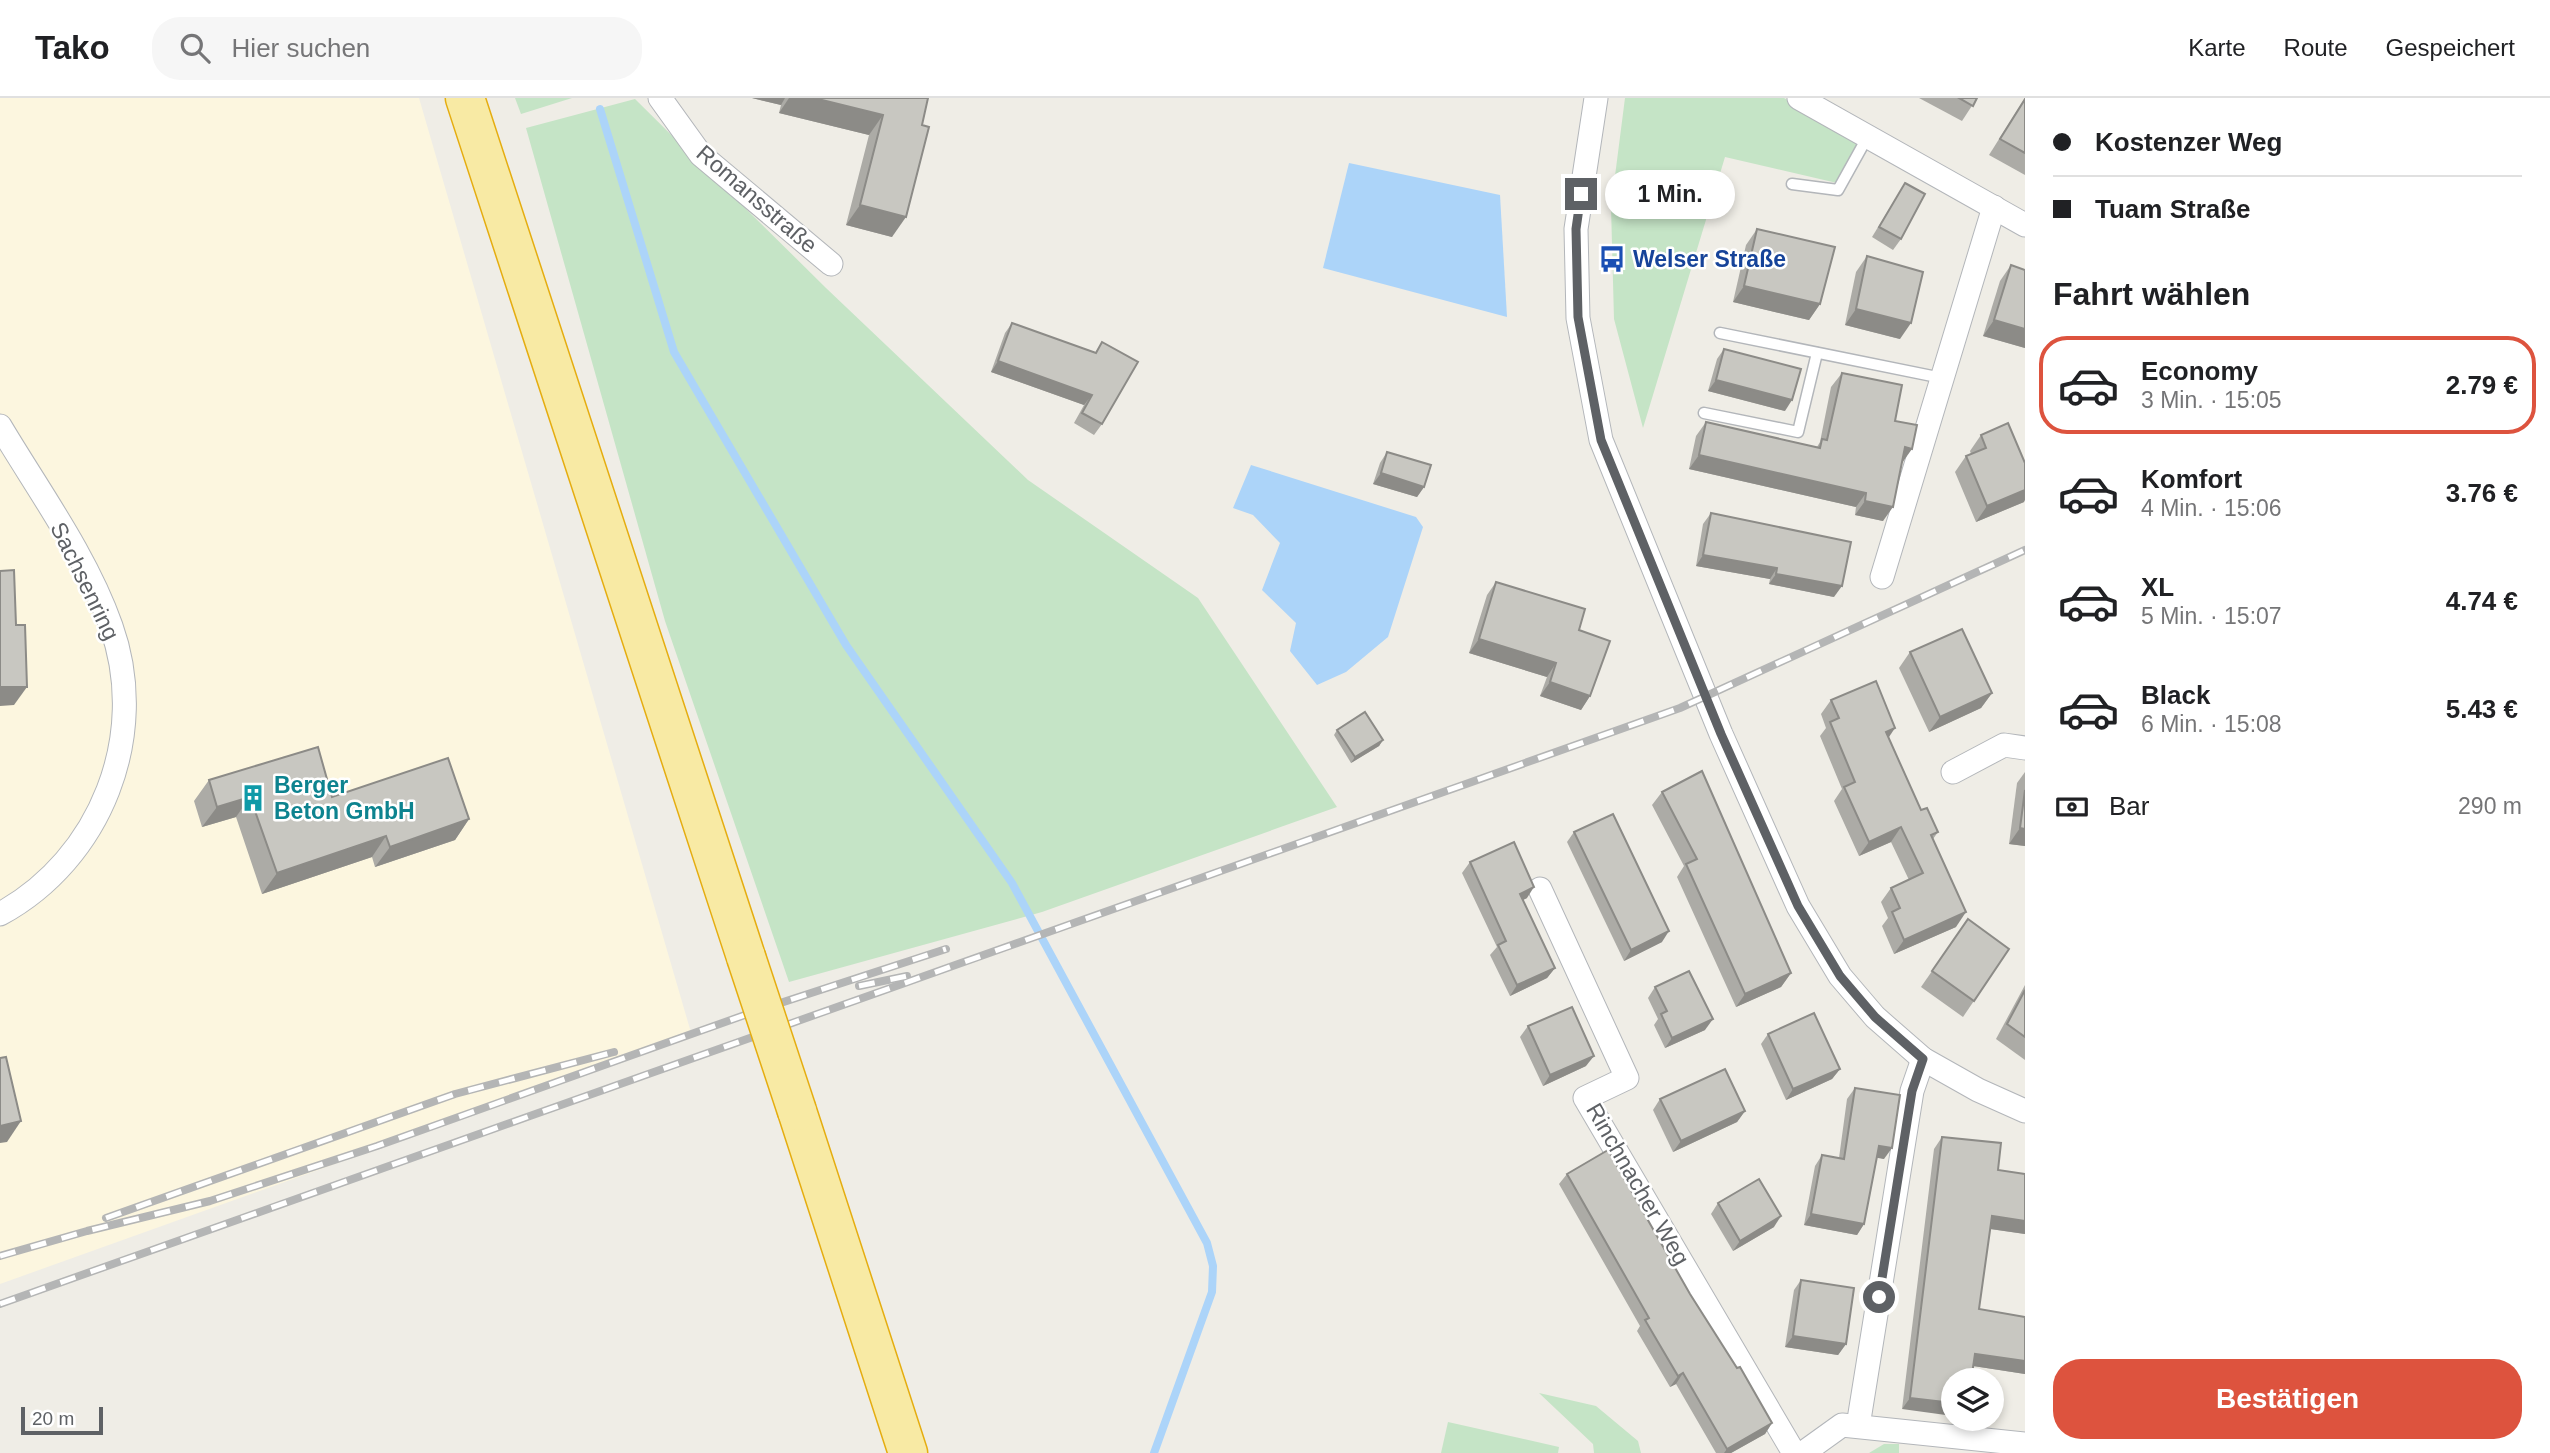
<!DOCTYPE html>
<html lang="de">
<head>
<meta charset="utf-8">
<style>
  body { margin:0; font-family:Arial,sans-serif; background:#f6f6f6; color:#202124; height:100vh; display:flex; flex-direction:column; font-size:26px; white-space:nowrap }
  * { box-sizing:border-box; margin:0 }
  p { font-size:23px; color:#757577 }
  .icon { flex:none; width:38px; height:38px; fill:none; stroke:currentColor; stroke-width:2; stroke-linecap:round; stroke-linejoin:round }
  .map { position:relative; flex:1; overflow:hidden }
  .details { display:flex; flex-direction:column; background:#fff; width:525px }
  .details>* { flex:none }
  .guide { display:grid; align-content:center; height:154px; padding:0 28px; background:#fff }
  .tools { position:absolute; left:1941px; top:1270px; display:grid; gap:14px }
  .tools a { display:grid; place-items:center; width:63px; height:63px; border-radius:50%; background:#fff; box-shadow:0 4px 10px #0003; font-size:35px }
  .scale { position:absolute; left:21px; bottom:18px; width:82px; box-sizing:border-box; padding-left:7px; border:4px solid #5e6165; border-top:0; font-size:19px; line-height:24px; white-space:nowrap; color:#5e6165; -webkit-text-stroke:5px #fff; paint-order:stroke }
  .end { position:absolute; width:32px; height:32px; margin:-16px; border:9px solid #5e6165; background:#fff; box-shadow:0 0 0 4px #fff }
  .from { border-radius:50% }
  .bubble { position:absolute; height:49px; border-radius:24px; background:#fff; box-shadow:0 4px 10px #0003; font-size:23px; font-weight:700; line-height:49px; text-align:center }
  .guide b { display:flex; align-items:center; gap:24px; height:66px; font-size:26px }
  .guide b+b { border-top:2px solid #e0e0e0 }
  .guide i { width:18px; height:18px; background:#202124 }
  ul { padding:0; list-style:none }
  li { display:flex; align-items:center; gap:21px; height:98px; margin:0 14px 10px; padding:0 14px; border:4px solid transparent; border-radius:28px }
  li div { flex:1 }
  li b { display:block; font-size:26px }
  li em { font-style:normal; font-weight:700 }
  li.active { border-color:#dd533e }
  li>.icon { width:63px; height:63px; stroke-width:1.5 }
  h2 { padding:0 28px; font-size:32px; line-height:84px }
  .pay { display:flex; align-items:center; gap:18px; height:77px; padding:0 28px; font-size:26px }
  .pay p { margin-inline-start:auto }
  .cta { display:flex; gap:14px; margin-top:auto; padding:14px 28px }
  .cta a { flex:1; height:80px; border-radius:28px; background:#dd533e; color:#fff; font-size:28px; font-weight:700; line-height:80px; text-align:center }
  header { display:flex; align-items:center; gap:42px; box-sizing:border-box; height:98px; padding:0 35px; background:#fff; border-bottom:2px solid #e0e0e0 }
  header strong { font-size:33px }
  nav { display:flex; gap:38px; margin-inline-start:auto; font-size:24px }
  .search { width:490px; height:63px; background:#f6f6f6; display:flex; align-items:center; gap:18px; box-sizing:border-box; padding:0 24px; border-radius:28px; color:#757577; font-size:26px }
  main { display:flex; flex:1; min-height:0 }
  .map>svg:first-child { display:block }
</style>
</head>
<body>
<header>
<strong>Tako</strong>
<div class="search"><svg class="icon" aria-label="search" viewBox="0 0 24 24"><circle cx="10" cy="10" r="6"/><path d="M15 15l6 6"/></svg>Hier suchen</div>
<nav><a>Karte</a><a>Route</a><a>Gespeichert</a></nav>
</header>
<main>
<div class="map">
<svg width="2025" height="1355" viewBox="0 0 2025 1355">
  <rect width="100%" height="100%" fill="#efede6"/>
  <path fill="#fcf6df" d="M0 0H419L692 938 0 1186Z"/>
  <g fill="#c5e4c6">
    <path d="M515 0H572L521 16Z"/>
    <path d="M1625 0H1784L1860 42 1837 85 1725 59 1643 330 1614 221 1611 109Z"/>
    <path d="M635 1 826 190 1028 382 1198 500 1337 709 1042 814 789 884 665 523 526 30Z"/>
    <path d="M1539 1295 1596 1308 1638 1343 1641 1355H1594L1593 1346Z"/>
    <path d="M1448 1324 1559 1349 1558 1355H1441Z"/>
    <path d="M1884 1346H1899V1355H1869Z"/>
  </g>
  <g fill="#acd4f9">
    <path d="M1349 65 1500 97 1507 219 1323 170Z"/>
    <path d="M1251 367 1416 419 1423 429 1388 539 1346 574 1317 587 1290 553 1296 525 1262 492 1280 445 1253 417 1233 410Z"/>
  </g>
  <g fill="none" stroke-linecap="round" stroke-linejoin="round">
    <path stroke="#acd4f9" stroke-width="8" d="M600 11 674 254 846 547 1012 785 1207 1145 1213 1168 1212 1194 1154 1355"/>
    <defs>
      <g id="service">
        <path d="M1792 86 1838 92 1868 38"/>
        <path d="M1720 235 1942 280"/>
        <path d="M1704 315 1798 334 1817 255"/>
      </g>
      <g id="minor">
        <path d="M660 0 701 57 831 166"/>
        <path d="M1596 0 1576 131 1578 220 1601 342 1721 636 1798 808 1840 878 1875 919 1923 961 1978 992 2025 1013"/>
        <path d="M1799 0 2025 127"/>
        <path d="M0 328C38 392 86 457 111 528 150 637 101 761 0 816"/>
        <path d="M1882 479 1994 109"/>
        <path d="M1953 674 2004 647 2025 650"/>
        <path d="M1540 791 1627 980 1585 1000 1794 1355"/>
        <path d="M1858 1328 1912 993 1923 961"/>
        <path d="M1803 1355 1842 1327 2025 1346"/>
      </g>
      <g id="trunk">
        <path d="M465 0 746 859"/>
        <path d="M797 1013 908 1355"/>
      </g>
    </defs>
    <use href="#service" stroke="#b3b6ba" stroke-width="13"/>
    <use href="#minor" stroke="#b3b6ba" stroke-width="25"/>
    <use href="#trunk" stroke="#e5ad10" stroke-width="41"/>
    <use href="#service" stroke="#fff" stroke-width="10"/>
    <use href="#minor" stroke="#fff" stroke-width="23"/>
    <use href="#trunk" stroke="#f8eaa4" stroke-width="38"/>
    <defs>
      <g id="rail">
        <path d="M859 888 907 878"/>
        <path d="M106 1120 455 996 614 954"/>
        <path d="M0 1158 87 1133 210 1103 377 1048 756 913 946 851"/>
        <path d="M0 1206 1680 610 2025 452"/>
      </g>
    </defs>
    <use href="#rail" stroke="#b4b5b5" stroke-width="8"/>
    <use href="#rail" stroke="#fff" stroke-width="5" stroke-dasharray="16" stroke-linecap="butt"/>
    <defs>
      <path id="trunk-bridge" d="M746 859 797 1013"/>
    </defs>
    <use href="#trunk-bridge" stroke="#e5ad10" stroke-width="41" stroke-linecap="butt"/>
    <use href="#trunk-bridge" stroke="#f8eaa4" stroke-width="38"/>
  </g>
  <g fill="#acaba6">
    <path d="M752 0H928L892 139 846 127 869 37 779 15 781 7Z"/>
    <path d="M1919 0H1977L1962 23Z"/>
    <path d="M2025 0V77L1989 57Z"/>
    <path d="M1905 85 1901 141 1893 152 1872 139Z"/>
    <path d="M1757 131 1820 206 1809 222 1733 204 1746 147Z"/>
    <path d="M1867 158 1900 241 1845 227 1856 174Z"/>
    <path d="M2011 167 2025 172V250L1983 238 2000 183Z"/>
    <path d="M1012 225 1095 255 1102 244V326L1094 337 1074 325 1084 307 991 274 1005 235Z"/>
    <path d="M1724 251 1785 313 1708 293 1717 261Z"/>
    <path d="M1842 275 1895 323 1902 365 1883 423 1855 417 1856 409 1689 371 1696 338 1706 324 1817 349 1820 344 1831 289Z"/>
    <path d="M1981 337 2024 404 1976 424 1955 374 1966 358 1971 356 1970 353Z"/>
    <path d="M1387 354 1424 389 1417 399 1373 386 1380 365Z"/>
    <path d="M1711 415 1834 499 1769 486 1770 481 1696 468 1703 426Z"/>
    <path d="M1496 484 1579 532 1590 598 1581 612 1540 598 1547 579 1469 555 1487 497Z"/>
    <path d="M1910 554 1992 595 1981 610 1929 634 1899 570Z"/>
    <path d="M1831 602 1888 641 1921 712 1938 734 1933 741 1956 829 1894 856 1882 828 1888 820 1881 804 1891 790 1909 782 1891 744 1859 758 1834 703 1842 691 1820 638 1826 630 1821 616Z"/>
    <path d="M1337 632 1383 642 1379 648 1351 665 1334 637Z"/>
    <path d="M2025 674V748L2009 746 2017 685Z"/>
    <path d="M209 682 332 699 469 721 455 742 375 769 372 759 262 796 236 719 202 729 194 703Z"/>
    <path d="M1662 694 1791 875 1781 889 1736 909 1677 779 1684 768 1652 707Z"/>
    <path d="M1574 734 1662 844 1624 863 1567 744Z"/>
    <path d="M1470 764 1527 800 1523 802 1555 870 1547 880 1510 898 1490 857 1497 849 1462 775Z"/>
    <path d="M1968 821 2009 851 1963 919 1921 889Z"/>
    <path d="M2025 887V962L1996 941Z"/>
    <path d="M1655 889 1705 932 1665 950 1654 927 1658 921 1648 900Z"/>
    <path d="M1528 928 1586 968 1543 988 1520 939Z"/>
    <path d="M1768 936 1840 971 1832 981 1786 1002 1761 946Z"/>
    <path d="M1855 990 1884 1061 1877 1059 1864 1126 1857 1137 1804 1127 1815 1068 1822 1057 1839 1060 1847 1001Z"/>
    <path d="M1660 1001 1745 1013 1737 1024 1673 1054 1653 1012Z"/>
    <path d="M1942 1039 1998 1072 2025 1136 1990 1131 1979 1211 2025 1219V1276L1973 1268 1902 1311 1934 1051Z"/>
    <path d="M1567 1076 1690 1196 1772 1325 1765 1336 1731 1355H1716L1676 1286 1670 1289 1637 1233 1640 1228 1559 1086Z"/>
    <path d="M1718 1105 1774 1129 1733 1153 1711 1116Z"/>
    <path d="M1801 1182 1846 1246 1838 1257 1785 1249 1794 1192Z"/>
  </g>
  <g fill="#8c8b87">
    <path d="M752 0H785L781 7Z"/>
    <path d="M789 0H814L883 17 869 37 779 15Z"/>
    <path d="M860 107 906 119 892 139 846 127Z"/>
    <path d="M1744 188 1820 206 1809 222 1733 204Z"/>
    <path d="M1856 211 1911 225 1900 241 1845 227Z"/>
    <path d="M1994 222 2025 231V250L1983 238Z"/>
    <path d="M998 263 1092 297 1084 307 991 274Z"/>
    <path d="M1716 282 1792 302 1785 313 1708 293Z"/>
    <path d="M1905 349 1912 351 1902 365Z"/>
    <path d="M1699 357 1866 395 1856 409 1689 371Z"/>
    <path d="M1381 375 1424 389 1417 399 1373 386Z"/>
    <path d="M2025 392V402L2024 404 1976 424 1987 408Z"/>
    <path d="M1865 403 1893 409 1883 423 1855 417Z"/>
    <path d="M1703 457 1777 470 1770 481 1696 468Z"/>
    <path d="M1776 476 1842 488 1834 499 1769 486Z"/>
    <path d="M1479 541 1556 565 1547 579 1469 555Z"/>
    <path d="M1550 584 1590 598 1581 612 1540 598Z"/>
    <path d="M0 589H27L14 607 0 608Z"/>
    <path d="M1992 595 1981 610 1929 634 1940 619Z"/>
    <path d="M1895 630 1885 645 1886 634Z"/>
    <path d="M1383 642 1379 648 1351 665 1355 659Z"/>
    <path d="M250 699 236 719 202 729 217 709Z"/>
    <path d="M469 721 455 742 375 769 390 749Z"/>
    <path d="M1901 729 1891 744 1859 758 1869 744Z"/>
    <path d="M2020 730 2025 731V748L2009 746Z"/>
    <path d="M386 738 372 759 262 796 277 775Z"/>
    <path d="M1534 789 1527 800 1512 807 1520 796Z"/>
    <path d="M1966 814 1956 829 1894 856 1904 842Z"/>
    <path d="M1669 833 1662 844 1624 863 1631 852Z"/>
    <path d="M1555 870 1547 880 1510 898 1517 887Z"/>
    <path d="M1791 875 1781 889 1736 909 1745 896Z"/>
    <path d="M1713 921 1705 932 1665 950 1672 940Z"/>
    <path d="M1594 958 1586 968 1543 988 1550 977Z"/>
    <path d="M1840 971 1832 981 1786 1002 1793 991Z"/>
    <path d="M1745 1013 1737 1024 1673 1054 1681 1043Z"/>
    <path d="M21 1023 7 1044 0 1045V1028Z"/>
    <path d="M1879 1048 1892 1050 1884 1061 1872 1059Z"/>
    <path d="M1811 1116 1864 1126 1857 1137 1804 1127Z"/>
    <path d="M1781 1118 1774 1129 1733 1153 1740 1143Z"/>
    <path d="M1992 1118 2025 1123V1136L1984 1130Z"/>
    <path d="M1793 1238 1846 1246 1838 1257 1785 1249Z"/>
    <path d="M1975 1256 2025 1263V1276L1967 1267Z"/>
    <path d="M1683 1275 1676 1286 1670 1289 1678 1278Z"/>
    <path d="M1910 1300 1953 1305V1318L1902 1311Z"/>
    <path d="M1772 1325 1765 1336 1731 1355H1724L1727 1351Z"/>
  </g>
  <g fill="#c8c7c1" stroke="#8c8b87" stroke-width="2">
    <path d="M814 0H928L922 27 929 29 906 119 860 107 883 17Z"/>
    <path d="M1959 0H1977L1973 8Z"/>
    <path d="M2025 1V55L2000 41Z"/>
    <path d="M1905 85 1925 96 1901 141 1879 129Z"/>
    <path d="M1757 131 1835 149 1820 206 1744 188Z"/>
    <path d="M1867 158 1923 174 1911 225 1856 211Z"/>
    <path d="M2011 167 2025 172V231L1994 222Z"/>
    <path d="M1012 225 1096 255 1102 244 1138 264 1102 326 1082 315 1092 297 998 263Z"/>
    <path d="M1724 251 1801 271 1792 302 1716 282Z"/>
    <path d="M1842 275 1902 287 1895 323 1917 327 1912 351 1905 349 1893 409 1865 403 1866 395 1699 357 1706 324 1820 350 1822 341 1827 342Z"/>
    <path d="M2008 325 2025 365V392L1987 408 1966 358 1986 350 1981 337Z"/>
    <path d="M1387 354 1431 367 1424 389 1381 375Z"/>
    <path d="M1711 415 1851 444 1842 488 1776 476 1777 470 1703 457Z"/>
    <path d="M14 472 16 527H25L27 589H0V473Z"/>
    <path d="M1496 484 1585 511 1579 532 1610 543 1590 598 1550 584 1556 565 1479 541Z"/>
    <path d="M1962 531 1992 595 1940 619 1910 554Z"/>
    <path d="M1876 583 1895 630 1886 634 1921 712 1927 710 1938 734 1931 737 1966 814 1904 842 1892 814 1900 810 1891 790 1923 775 1901 729 1869 744 1844 689 1855 684 1830 624 1839 620 1831 602Z"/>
    <path d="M1365 614 1383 642 1355 659 1337 632Z"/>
    <path d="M318 649 332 699 448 660 469 721 390 749 386 738 277 775 250 699 217 709 209 682Z"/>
    <path d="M1702 673 1791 875 1745 896 1686 766 1697 761 1662 694Z"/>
    <path d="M2025 692V731L2020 730Z"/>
    <path d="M1613 716 1669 833 1631 852 1574 734Z"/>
    <path d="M1514 744 1534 789 1520 796 1555 870 1517 887 1498 847 1506 843 1470 764Z"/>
    <path d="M1968 821 2009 851 1974 903 1932 873Z"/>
    <path d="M1689 873 1713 921 1672 940 1661 916 1667 913 1655 889Z"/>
    <path d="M2025 892V939L2007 926Z"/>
    <path d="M1572 909 1594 958 1550 977 1528 928Z"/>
    <path d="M1814 915 1840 971 1793 991 1768 936Z"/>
    <path d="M6 959 21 1023 0 1028V960Z"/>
    <path d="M1725 971 1745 1013 1681 1043 1660 1001Z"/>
    <path d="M1855 990 1900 997 1892 1050 1879 1048 1864 1126 1811 1116 1822 1057 1844 1061Z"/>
    <path d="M1942 1039 2001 1045 1998 1072 2025 1076V1123L1992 1118 1979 1211 2025 1219V1263L1975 1256 1971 1283H1953V1305L1910 1300Z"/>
    <path d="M1608 1052 1690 1196 1737 1270 1740 1269 1772 1325 1727 1351 1683 1275 1678 1278 1645 1222 1649 1220 1567 1076Z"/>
    <path d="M1759 1081 1781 1118 1740 1143 1718 1105Z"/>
    <path d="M1801 1182 1854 1190 1846 1246 1793 1238Z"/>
  </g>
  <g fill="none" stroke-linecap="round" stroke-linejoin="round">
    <path stroke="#5e6165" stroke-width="9" d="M1581 96 1576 131 1578 219 1601 342 1721 636 1798 808 1840 878 1875 919 1923 961 1912 993 1879 1199"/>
  </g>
  <defs>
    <symbol id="bus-bare" viewBox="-9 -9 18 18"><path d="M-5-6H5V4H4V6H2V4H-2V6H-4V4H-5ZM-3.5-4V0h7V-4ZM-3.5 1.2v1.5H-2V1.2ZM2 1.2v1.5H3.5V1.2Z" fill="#1a4fb4" stroke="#fff" stroke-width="2.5" paint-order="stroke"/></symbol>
    <symbol id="building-bare" viewBox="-9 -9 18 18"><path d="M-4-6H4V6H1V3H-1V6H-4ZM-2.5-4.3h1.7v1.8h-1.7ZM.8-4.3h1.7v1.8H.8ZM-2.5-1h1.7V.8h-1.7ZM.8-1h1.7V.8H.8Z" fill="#0f9aa8" stroke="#fff" stroke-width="2.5" paint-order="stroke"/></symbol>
  </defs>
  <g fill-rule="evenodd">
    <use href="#bus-bare" x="1593" y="142" width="38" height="38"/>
    <use href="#building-bare" x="234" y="681" width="38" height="38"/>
  </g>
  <g text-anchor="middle" stroke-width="5" stroke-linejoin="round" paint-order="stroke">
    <g font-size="23" fill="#5e6165" stroke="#fff">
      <text transform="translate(757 101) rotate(41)" y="8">Romansstraße</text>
      <text transform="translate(85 483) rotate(64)" y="8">Sachsenring</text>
      <text transform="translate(1638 1086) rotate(60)" y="8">Rinchnacher Weg</text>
    </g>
    <g font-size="23" font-weight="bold" fill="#164399" stroke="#fff" text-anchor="start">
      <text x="1633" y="169">Welser Straße</text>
    </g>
    <g font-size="23" font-weight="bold" fill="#0d838f" stroke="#fff" text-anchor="start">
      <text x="274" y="695">Berger<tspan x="274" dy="26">Beton GmbH</tspan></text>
    </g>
  </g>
</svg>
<div class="tools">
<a><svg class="icon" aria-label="layers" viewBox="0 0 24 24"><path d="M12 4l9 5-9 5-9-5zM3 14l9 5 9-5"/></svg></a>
</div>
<div class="scale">20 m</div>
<i class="end from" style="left:1879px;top:1199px"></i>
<i class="end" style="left:1581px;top:96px"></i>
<div class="bubble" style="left:1605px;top:72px;width:130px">1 Min.</div>
</div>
<section class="details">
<div class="guide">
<b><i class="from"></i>Kostenzer Weg</b>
<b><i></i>Tuam Straße</b>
</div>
<h2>Fahrt wählen</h2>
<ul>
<li class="active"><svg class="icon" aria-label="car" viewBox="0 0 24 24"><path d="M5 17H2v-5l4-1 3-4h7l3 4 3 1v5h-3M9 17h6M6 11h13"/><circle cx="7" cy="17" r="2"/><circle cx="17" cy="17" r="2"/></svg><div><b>Economy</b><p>3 Min. · 15:05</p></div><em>2.79 €</em></li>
<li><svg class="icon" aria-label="car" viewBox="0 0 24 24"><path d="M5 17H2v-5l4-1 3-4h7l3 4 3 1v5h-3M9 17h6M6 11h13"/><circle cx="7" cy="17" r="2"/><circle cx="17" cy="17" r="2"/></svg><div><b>Komfort</b><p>4 Min. · 15:06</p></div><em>3.76 €</em></li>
<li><svg class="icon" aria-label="car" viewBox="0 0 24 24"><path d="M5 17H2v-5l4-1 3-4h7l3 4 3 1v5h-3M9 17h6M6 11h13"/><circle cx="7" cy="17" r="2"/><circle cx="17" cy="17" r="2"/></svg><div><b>XL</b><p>5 Min. · 15:07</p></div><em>4.74 €</em></li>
<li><svg class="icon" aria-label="car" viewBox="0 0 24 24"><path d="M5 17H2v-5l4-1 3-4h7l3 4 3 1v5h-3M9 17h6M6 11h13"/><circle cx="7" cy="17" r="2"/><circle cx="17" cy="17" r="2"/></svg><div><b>Black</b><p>6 Min. · 15:08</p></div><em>5.43 €</em></li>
</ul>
<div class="pay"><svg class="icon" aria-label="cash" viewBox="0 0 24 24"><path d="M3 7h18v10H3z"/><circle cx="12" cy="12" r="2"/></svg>Bar<p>290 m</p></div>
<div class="cta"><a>Bestätigen</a></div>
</section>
</main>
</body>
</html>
